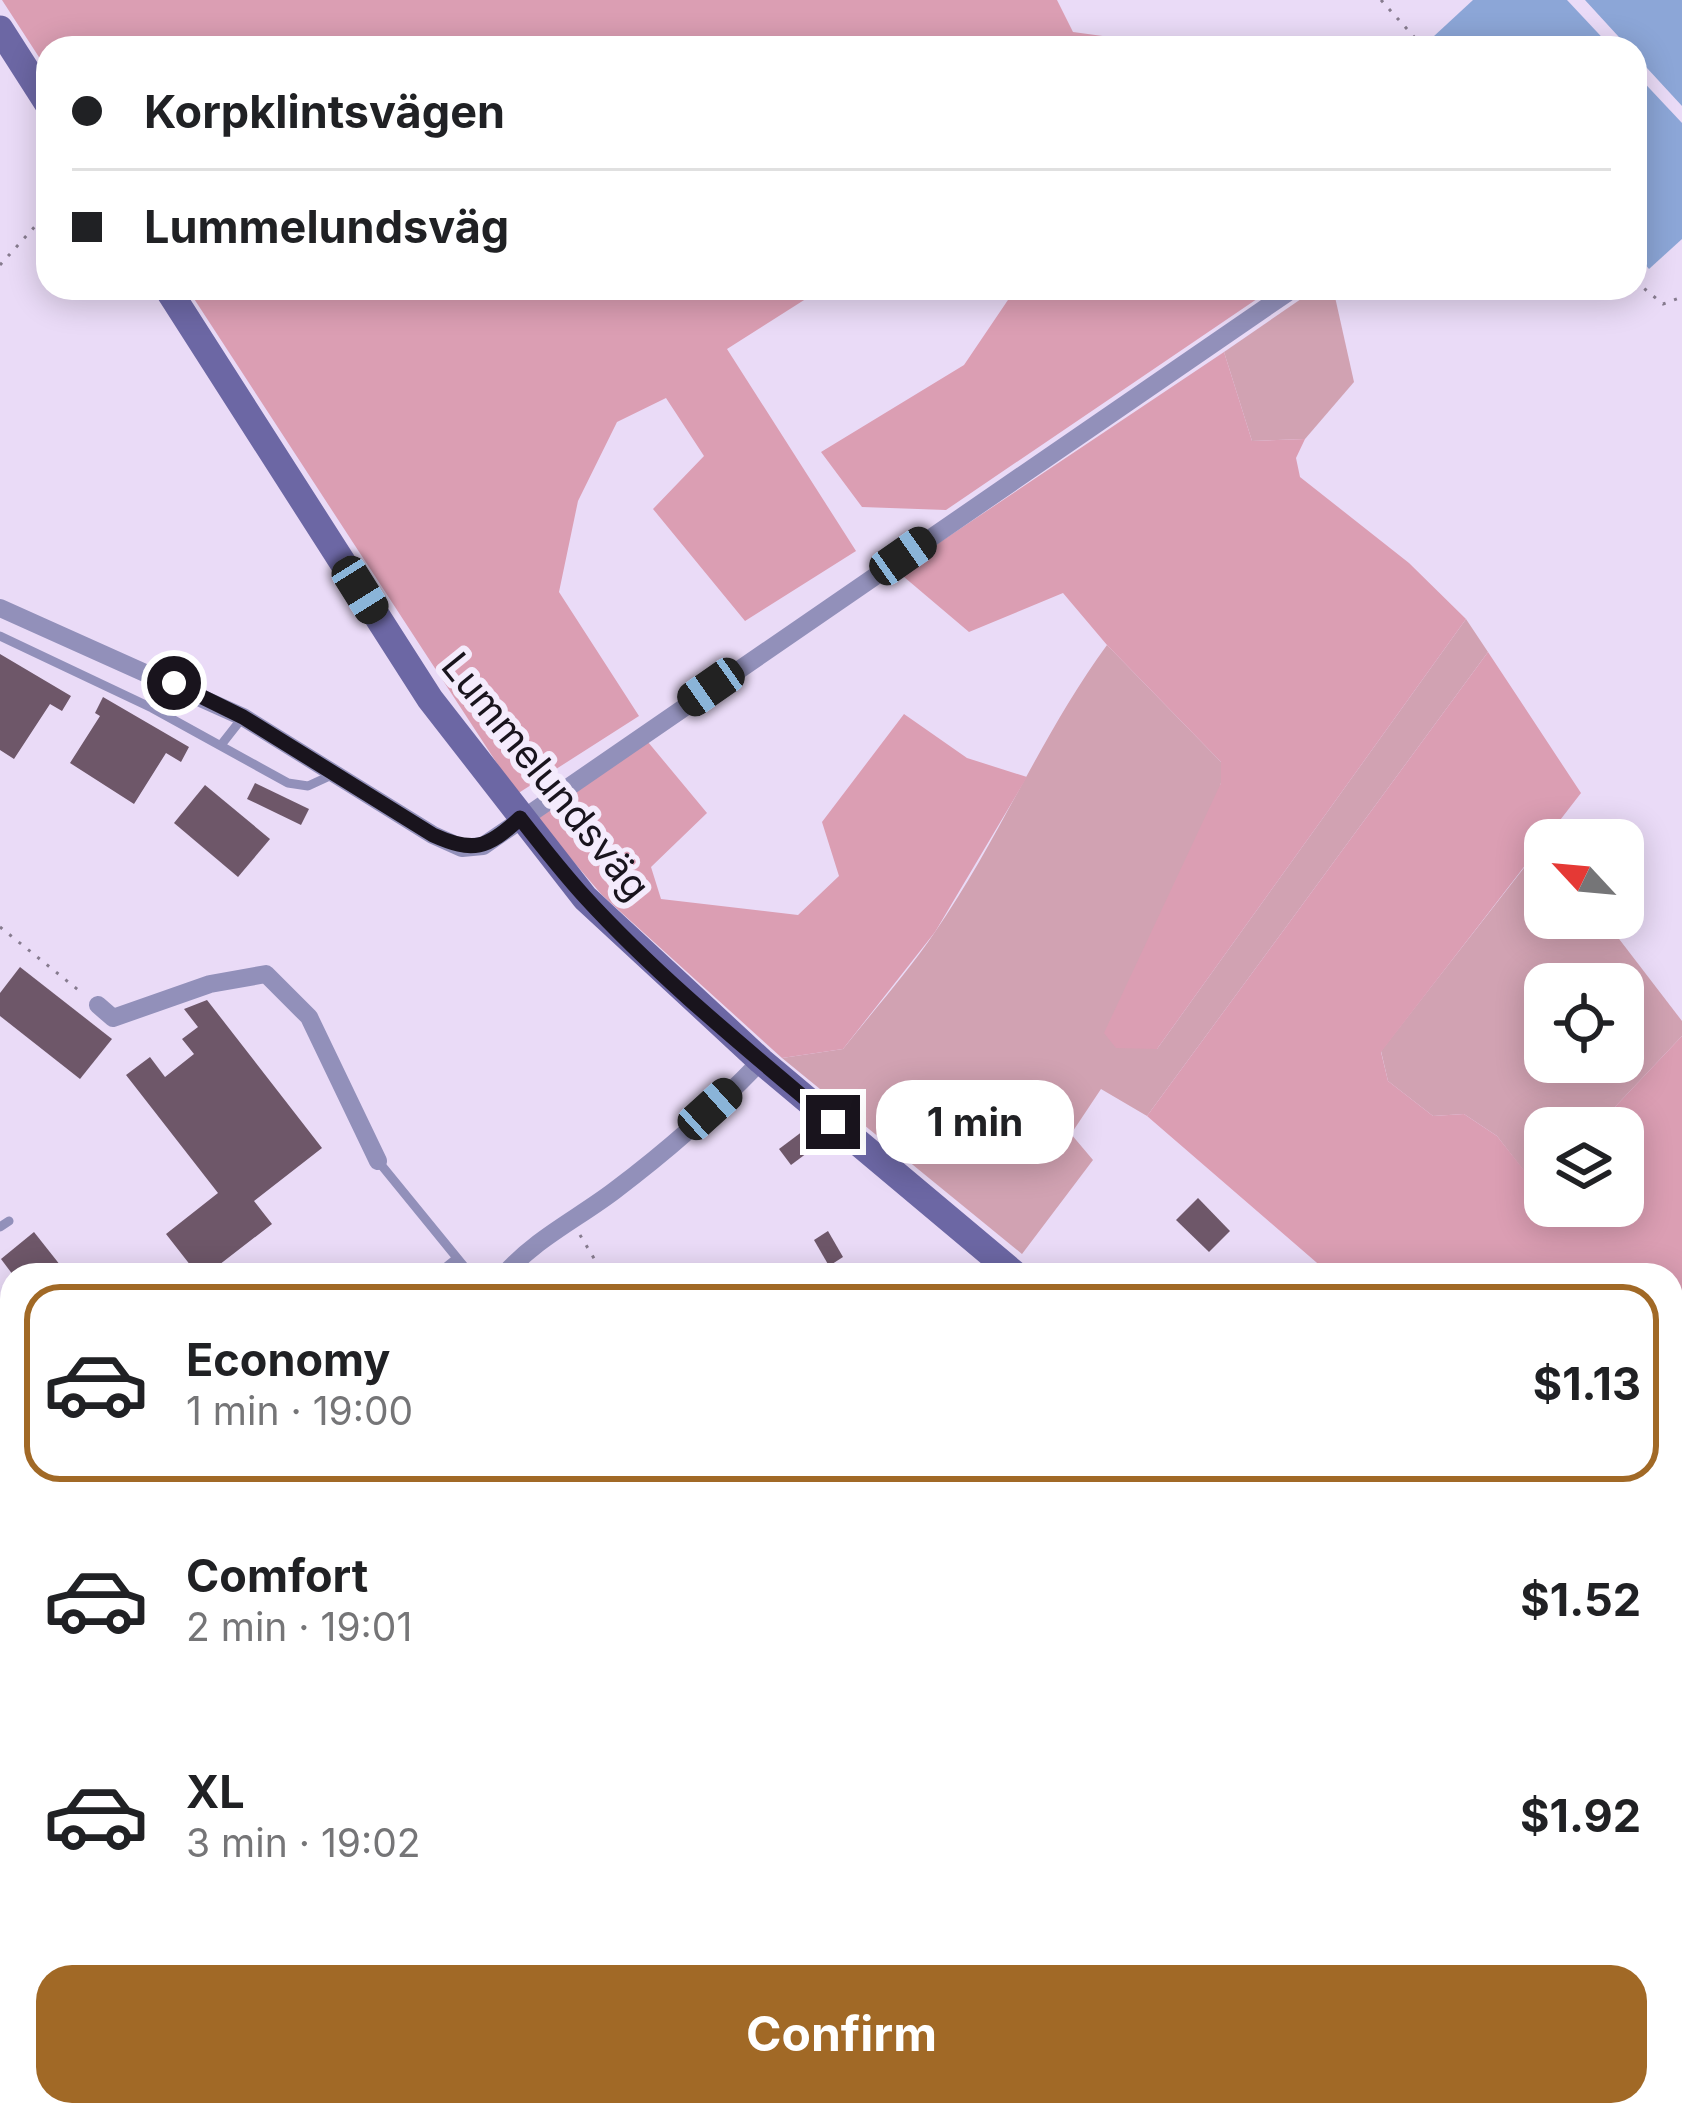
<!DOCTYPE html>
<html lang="en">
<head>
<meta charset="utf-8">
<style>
  body { margin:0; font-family:Inter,sans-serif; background:#f6f6f6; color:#202124; height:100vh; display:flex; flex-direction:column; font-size:45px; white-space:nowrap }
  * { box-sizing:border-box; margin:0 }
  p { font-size:39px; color:#757577 }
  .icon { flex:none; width:66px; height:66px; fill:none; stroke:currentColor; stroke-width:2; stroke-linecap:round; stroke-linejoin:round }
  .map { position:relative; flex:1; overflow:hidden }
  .sheet { position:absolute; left:0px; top:1263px; width:1683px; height:864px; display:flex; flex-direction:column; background:#fff; border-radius:36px 36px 0 0; box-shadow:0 6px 30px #0003 }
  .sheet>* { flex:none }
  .guide { position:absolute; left:36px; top:36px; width:1611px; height:264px; border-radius:36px; box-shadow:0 6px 30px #0003; display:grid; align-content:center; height:264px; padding:0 36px; background:#fff }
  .needle { width:78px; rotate:296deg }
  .tools { position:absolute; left:1524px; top:819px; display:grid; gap:24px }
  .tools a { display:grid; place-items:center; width:120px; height:120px; border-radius:24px; background:#fff; box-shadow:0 6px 30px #0003; font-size:60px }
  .end { position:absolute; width:54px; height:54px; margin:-27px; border:15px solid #19141d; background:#fff; box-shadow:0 0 0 6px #fff }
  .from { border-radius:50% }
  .bubble { position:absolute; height:84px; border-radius:36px; background:#fff; box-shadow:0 6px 30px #0003; font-size:39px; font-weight:700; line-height:84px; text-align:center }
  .car { position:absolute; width:36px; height:72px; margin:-36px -18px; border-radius:15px; box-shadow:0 0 9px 3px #0007; background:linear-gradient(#222 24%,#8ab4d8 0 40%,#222 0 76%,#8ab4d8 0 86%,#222 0) }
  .guide b { display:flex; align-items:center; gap:42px; height:114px; font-size:45px }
  .guide b+b { border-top:3px solid #e0e0e0 }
  .guide i { width:30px; height:30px; background:#202124 }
  ul { padding:21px 0 0; list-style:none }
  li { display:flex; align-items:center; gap:36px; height:198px; margin:0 24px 18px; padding:0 12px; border:6px solid transparent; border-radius:36px }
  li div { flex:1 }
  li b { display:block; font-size:45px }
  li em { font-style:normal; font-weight:700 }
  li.selected { border-color:#a16926 }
  li>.icon { width:108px; height:108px; stroke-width:1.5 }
  .action { display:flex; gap:24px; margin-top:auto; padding:24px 36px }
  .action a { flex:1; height:138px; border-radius:36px; background:#a16926; color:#fff; font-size:48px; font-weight:700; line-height:138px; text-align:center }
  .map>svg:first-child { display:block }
</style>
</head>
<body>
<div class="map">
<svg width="1682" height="2127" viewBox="0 0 1682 2127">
  <rect width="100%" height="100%" fill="#eadbf7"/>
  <g fill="#d1a2b2" fill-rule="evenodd">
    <path d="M1317 288H1333L1354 382 1305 439 1252 441 1224 352Z"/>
    <path d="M1466 619 1488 652 1147 1116 1101 1089 1071 1134 1093 1160 1022 1254 782 1058 843 1049C874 1010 908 972 935 932 999 840 1041 735 1107 645L1221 762V783L1157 1049Z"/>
    <path d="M1545 841V918H1603L1682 1021V1036L1595 1128H1545V1182L1538 1189 1497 1136 1464 1114 1433 1116 1388 1081 1381 1051ZM1545 984H1623V1062H1545Z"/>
    <path d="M706 2115H959L967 2127H699Z"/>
  </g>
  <g fill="#db9eb3">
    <path d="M2 0H1057L1073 32 1147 42 1161 48H48V71Z"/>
    <path d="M187 288H823L727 349 856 551 745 621 653 509 704 456 666 398 617 422 578 501 559 592 639 716 517 794Z"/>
    <path d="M1008 288H1273L946 510 862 507 821 452 964 365 1012 294Z"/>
    <path d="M1224 352 1252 441 1305 439 1296 458 1300 477 1409 563 1466 619 1157 1049 1116 1048 1104 1033 1221 783V762L1107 645 1063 593 969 632 897 571Z"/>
    <path d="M1488 652 1581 793 1381 1052 1388 1081 1433 1116 1464 1114 1497 1136 1538 1188 1545 1182V1206H1623V1128H1595L1682 1036V1710L1671 1722V1275H1331L1147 1116Z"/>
    <path d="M904 714 967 758 1027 777 935 932 843 1049 782 1058 602 895 531 812 643 736 707 813 651 867 661 899 798 915 839 876 822 822Z"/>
    <path d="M308 2115H672L679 2127H309Z"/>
  </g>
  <g fill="#8ca6d7">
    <path d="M1473 0H1567L1612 48H1444L1433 37Z"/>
    <path d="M1585 0H1682V106L1635 55V48H1629Z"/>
    <path d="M1635 73 1682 123V239L1649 269 1635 253Z"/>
    <path d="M0 1614 12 1655V2115H139L146 2127H0Z"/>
  </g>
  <g fill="#6e5769">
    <path d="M0 654 71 696 62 711 50 704 14 759 0 750Z"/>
    <path d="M103 697 189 747 181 762 166 753 134 804 70 763 100 716 95 713Z"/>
    <path d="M255 783 309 809 301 825 247 799Z"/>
    <path d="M205 785 270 839 238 877 174 823Z"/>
    <path d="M20 967 112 1039 80 1079 0 1016V993Z"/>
    <path d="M207 1000 322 1148 254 1201 272 1224 206 1275H198L166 1234 218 1193 126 1075 150 1057 165 1077 194 1054 182 1039 198 1027 184 1009Z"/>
    <path d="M803 1131 815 1147 791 1165 779 1149Z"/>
    <path d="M1198 1198 1230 1231 1209 1252 1176 1220Z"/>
    <path d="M828 1231 843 1257 829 1266 814 1240Z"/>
    <path d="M34 1232 68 1275H13L1 1259Z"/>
  </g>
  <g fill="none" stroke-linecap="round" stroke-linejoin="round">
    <g stroke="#867b8e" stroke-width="3" stroke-dasharray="3 9" stroke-linecap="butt">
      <path d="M1381 0 1424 48"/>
      <path d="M0 265 48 212"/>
      <path d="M1635 281 1663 304 1682 297"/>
      <path d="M0 927 82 993"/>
      <path d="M580 1235 604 1275"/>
      <path d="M0 1440 12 1462"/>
      <path d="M264 2115 266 2127"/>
      <path d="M317 2115 321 2127"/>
      <path d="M584 2115 594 2127"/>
      <path d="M918 2115 927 2127"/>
      <path d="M1339 2115 1344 2127"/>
      <path d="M847 2127V2115"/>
    </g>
    <g stroke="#9290ba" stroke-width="9">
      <path d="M0 636 152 708 288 783 308 786 334 774"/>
      <path d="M221 745 243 717"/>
      <path d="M378 1161 471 1275"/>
      <path d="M0 1227 9 1221"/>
      <path d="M436 1275 456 1259"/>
      <path d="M0 1307 12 1322"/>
    </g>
    <g stroke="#9290ba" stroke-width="18">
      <path d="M0 608 243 717 433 835 462 848 483 846 1287 293"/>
      <path d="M98 1005 113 1018 210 984 266 974 309 1017 378 1161"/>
      <path d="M504 1275C535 1239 577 1219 614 1191 666 1152 716 1108 761 1061"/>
      <path d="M0 1395 12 1414"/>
      <path d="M287 2115 289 2127"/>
      <path d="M684 2115 690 2127"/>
    </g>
    <g stroke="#6c67a4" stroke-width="27">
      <path d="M0 29 48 104"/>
      <path d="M167 288 430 699 585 898 761 1061 1016 1275"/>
      <path d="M1671 1878 1682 1890"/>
    </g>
  </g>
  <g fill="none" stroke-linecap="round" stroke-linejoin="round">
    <path stroke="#19141d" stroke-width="15" d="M174 683 243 717 433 835C473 853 487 849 520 818 541 845 562 872 585 897 660 979 748 1050 833 1122"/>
  </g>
  <g text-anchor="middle" stroke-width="12" stroke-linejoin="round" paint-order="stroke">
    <g font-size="39" fill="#19141d" stroke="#f4ebfc">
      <text transform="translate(546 776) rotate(51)" y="14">Lummelundsväg</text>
    </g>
  </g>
</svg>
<div class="tools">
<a><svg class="needle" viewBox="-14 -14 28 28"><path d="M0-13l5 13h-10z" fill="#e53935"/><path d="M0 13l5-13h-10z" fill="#757577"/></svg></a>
<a><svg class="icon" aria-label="locate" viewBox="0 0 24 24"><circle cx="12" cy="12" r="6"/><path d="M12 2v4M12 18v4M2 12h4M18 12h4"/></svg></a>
<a><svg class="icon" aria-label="layers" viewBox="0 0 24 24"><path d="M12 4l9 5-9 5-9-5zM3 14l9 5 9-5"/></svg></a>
</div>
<i class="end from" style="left:174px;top:683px"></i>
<i class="end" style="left:833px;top:1122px"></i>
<div class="bubble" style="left:876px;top:1080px;width:198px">1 min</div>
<i class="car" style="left:903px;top:556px;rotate:55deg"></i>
<i class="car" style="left:360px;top:590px;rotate:148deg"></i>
<i class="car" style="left:711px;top:687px;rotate:235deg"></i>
<i class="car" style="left:710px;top:1109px;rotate:48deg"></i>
<div class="guide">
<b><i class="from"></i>Korpklintsvägen</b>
<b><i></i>Lummelundsväg</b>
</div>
<section class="sheet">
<ul>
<li class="selected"><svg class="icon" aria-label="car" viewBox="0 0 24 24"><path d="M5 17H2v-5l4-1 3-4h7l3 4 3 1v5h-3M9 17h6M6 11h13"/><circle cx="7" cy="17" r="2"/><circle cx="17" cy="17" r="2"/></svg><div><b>Economy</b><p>1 min · 19:00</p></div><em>$1.13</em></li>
<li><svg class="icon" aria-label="car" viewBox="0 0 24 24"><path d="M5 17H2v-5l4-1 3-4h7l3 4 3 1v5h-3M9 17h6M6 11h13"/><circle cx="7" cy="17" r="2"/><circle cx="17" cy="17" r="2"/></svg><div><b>Comfort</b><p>2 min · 19:01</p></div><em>$1.52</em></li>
<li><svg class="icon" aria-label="car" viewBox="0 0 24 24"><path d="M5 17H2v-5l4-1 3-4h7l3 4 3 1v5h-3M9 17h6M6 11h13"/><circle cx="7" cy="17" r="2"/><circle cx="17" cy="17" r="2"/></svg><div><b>XL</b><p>3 min · 19:02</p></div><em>$1.92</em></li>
</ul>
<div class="action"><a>Confirm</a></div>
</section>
</div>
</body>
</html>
